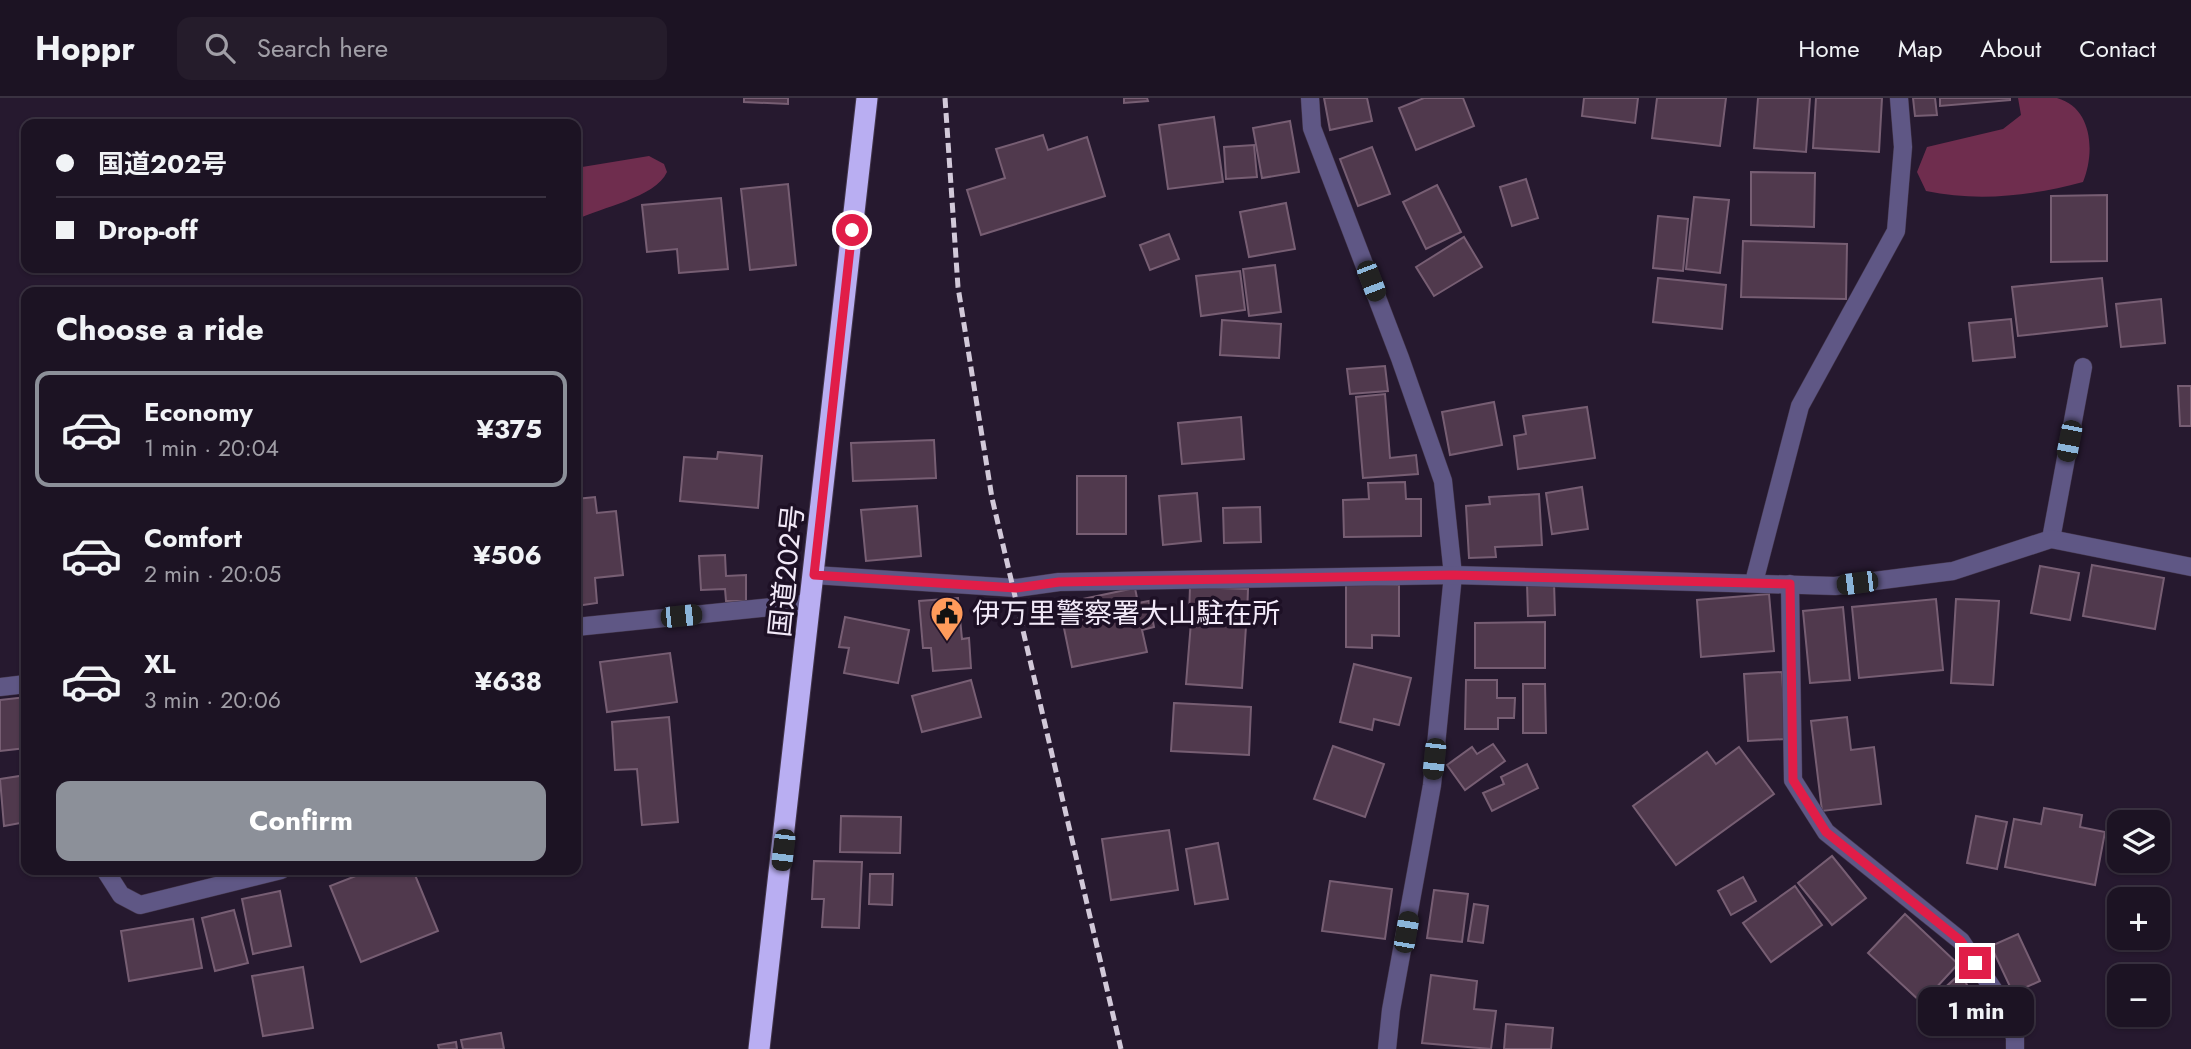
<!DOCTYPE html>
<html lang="en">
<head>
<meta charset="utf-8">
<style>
  body { margin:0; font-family:Jost,"Noto Sans JP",sans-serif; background:#251c2b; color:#f1f3f6; height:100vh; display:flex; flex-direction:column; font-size:26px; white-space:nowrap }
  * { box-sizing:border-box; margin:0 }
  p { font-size:23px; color:#a09ea6 }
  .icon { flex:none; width:38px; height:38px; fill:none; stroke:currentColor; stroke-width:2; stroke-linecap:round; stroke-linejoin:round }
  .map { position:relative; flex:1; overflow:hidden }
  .panel { position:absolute; left:21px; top:189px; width:560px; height:588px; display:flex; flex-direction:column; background:#1c1323; border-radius:14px; box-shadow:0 2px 5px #0004,0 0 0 2px #3a3241 }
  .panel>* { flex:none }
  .top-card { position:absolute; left:21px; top:21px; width:560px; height:154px; border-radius:14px; box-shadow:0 2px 5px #0004,0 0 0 2px #3a3241; display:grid; align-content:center; height:154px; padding:0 35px; background:#1c1323 }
  .controls { position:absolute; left:2107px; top:712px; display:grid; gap:14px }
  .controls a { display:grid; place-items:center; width:63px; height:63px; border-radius:14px; background:#1c1323; box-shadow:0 2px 5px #0004,0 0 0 2px #3a3241; font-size:35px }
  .end { position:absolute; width:32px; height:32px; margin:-16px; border:9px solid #e11d48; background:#fff; box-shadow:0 0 0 4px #fff }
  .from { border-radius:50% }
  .bubble { position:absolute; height:49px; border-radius:14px; background:#1c1323; box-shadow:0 2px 5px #0004,0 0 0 2px #3a3241; font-size:23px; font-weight:700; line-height:49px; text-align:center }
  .car { position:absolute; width:21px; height:42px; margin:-21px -10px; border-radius:9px; box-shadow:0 0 5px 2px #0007; background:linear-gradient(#222 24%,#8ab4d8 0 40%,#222 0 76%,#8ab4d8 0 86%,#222 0) }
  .top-card b { display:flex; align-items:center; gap:24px; height:66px; font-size:26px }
  .top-card b+b { border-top:2px solid #3a3241 }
  .top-card i { width:18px; height:18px; background:#f1f3f6 }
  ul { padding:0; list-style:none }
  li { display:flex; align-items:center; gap:21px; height:116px; margin:0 14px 10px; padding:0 21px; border:4px solid transparent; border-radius:14px }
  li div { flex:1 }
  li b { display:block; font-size:26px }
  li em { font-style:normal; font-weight:700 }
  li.current { border-color:#8c9099 }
  li>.icon { width:63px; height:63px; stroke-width:1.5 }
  h2 { padding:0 35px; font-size:32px; line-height:84px }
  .action { display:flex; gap:14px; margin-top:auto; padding:14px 35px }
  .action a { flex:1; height:80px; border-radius:14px; background:#8c9099; color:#fff; font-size:28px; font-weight:700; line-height:80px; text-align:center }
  header { display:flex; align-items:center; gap:42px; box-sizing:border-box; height:98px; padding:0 35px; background:#1c1323; border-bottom:2px solid #3a3241 }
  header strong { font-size:33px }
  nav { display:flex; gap:38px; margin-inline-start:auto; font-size:24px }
  .search { width:490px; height:63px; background:#251c2b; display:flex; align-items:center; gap:18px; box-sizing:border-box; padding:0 24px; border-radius:14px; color:#a09ea6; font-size:26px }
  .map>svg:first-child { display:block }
</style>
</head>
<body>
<header>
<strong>Hoppr</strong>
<div class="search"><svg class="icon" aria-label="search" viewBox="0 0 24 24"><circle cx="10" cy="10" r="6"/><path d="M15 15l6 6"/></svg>Search here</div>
<nav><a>Home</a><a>Map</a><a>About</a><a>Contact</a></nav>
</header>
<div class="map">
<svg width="2191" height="951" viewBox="0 0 2191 951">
  <rect width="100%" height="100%" fill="#26192f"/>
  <g fill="#6f2d4e">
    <path d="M2018 0C2030 0 2046 0 2057 0 2093 10 2095 55 2083 84 2031 98 1978 104 1926 93L1917 74 1927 49 2003 31 2021 17Z"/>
    <path d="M649 58 664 66 667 74C655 100 601 109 576 122V70Z"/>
  </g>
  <g fill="#50394d" stroke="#775e73" stroke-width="2">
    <path d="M744 0H788V6L744 4Z"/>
    <path d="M1124 0H1147L1148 3 1124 5Z"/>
    <path d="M1324 0H1367L1372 23 1330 32Z"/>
    <path d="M1424 0H1463L1474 28 1416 52 1399 10Z"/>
    <path d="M1584 0H1638L1635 25 1582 18Z"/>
    <path d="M1657 0H1726L1720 48 1652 40Z"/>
    <path d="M1758 0H1810L1806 54 1754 50Z"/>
    <path d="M1816 0H1882L1879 54 1813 50Z"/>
    <path d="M1913 0H1935L1937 17 1915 18Z"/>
    <path d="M1940 0H2010V2L1940 8Z"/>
    <path d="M1214 19 1223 84 1168 91 1159 27Z"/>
    <path d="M1290 23 1299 74 1262 80 1253 30Z"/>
    <path d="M1043 37 1048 52 1087 39 1105 98 981 137 967 92 1005 80 996 51Z"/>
    <path d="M1254 47 1257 79 1226 81 1224 49Z"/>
    <path d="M1372 49 1390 96 1358 108 1340 61Z"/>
    <path d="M1751 74 1815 75 1814 129 1751 127Z"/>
    <path d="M1526 81 1538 120 1512 128 1500 89Z"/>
    <path d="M788 86 796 167 750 172 741 91Z"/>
    <path d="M1437 87 1461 134 1426 151 1403 104Z"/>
    <path d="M2107 97V163L2051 164V98Z"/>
    <path d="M1694 99 1729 102 1720 175 1686 171Z"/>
    <path d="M721 100 728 171 679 175 677 151 647 154 642 107Z"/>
    <path d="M1286 105 1295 151 1249 159 1240 114Z"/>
    <path d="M1658 118 1688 121 1683 173 1653 170Z"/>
    <path d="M1169 136 1179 161 1150 172 1140 147Z"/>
    <path d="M1464 139 1482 169 1434 198 1416 169Z"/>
    <path d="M1743 143 1847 146 1846 201 1741 199Z"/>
    <path d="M1275 167 1281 214 1249 218 1243 171Z"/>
    <path d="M1240 173 1245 212 1201 218 1196 178Z"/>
    <path d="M1658 180 1726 187 1722 231 1653 224Z"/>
    <path d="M2102 180 2107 228 2018 238 2012 189Z"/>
    <path d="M489 189 490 194H448Z"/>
    <path d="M2161 201 2165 245 2121 249 2116 206Z"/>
    <path d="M2011 221 2015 259 1973 263 1969 225Z"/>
    <path d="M1222 222 1281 226 1279 260 1220 257Z"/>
    <path d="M1385 268 1388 293 1350 296 1347 271Z"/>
    <path d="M2178 288H2191V328H2180Z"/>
    <path d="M1385 296 1390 360 1416 357 1418 376 1363 380 1356 299Z"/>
    <path d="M1494 304 1502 347 1450 357 1442 314Z"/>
    <path d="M1587 309 1595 360 1518 371 1514 338 1526 336 1523 318Z"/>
    <path d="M1241 319 1244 361 1182 366 1178 325Z"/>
    <path d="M934 342 936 380 853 383 851 345Z"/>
    <path d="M718 354 762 358 758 410 680 403 684 359 717 361Z"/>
    <rect x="1077" y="378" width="49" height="58"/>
    <path d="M1405 384 1406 401H1421V438L1344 439 1343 402 1369 401 1368 385Z"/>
    <path d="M1582 389 1588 431 1552 436 1546 395Z"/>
    <path d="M1197 395 1201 443 1163 447 1159 398Z"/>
    <path d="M1539 396 1542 447 1495 449 1496 459 1469 460 1466 408 1490 406 1489 399Z"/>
    <path d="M595 399 597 415 616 413 623 477 595 480 597 505 576 508V401Z"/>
    <path d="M917 408 921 458 866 463 861 412Z"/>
    <path d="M1260 409 1261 444 1224 445 1223 410Z"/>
    <path d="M725 457 726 478 746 477V503H726L725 491 701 492 699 458Z"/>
    <path d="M2092 467 2164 480 2155 531 2083 518Z"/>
    <path d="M2040 468 2079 475 2070 522 2031 515Z"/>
    <path d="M1554 484 1555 517 1528 518 1527 485Z"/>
    <path d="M1346 487H1399V538L1372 537V550L1346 549Z"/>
    <path d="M1190 489 1248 491 1247 520 1189 518Z"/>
    <path d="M1135 490 1138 505 1149 503 1154 529 1142 532 1147 554 1072 569 1059 506Z"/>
    <path d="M1769 496 1774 553 1701 559 1697 502Z"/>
    <path d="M958 500 962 541 969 540 971 570 933 573 931 550H923L919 503Z"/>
    <path d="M1936 501 1943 572 1859 580 1852 509Z"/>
    <path d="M1956 501 1999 503 1993 587 1951 585Z"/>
    <path d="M1843 509 1850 582 1810 585 1803 513Z"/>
    <path d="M845 519 909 532 898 585 844 575 849 550 839 549Z"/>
    <path d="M1191 524 1246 528 1242 590 1186 586Z"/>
    <path d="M1545 524V570H1475V525Z"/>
    <path d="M670 555 677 604 607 614 600 564Z"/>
    <path d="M1354 566 1411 580 1399 627 1374 621 1372 632 1340 624Z"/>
    <path d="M1782 574 1786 641 1748 643 1744 576Z"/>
    <path d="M971 582 981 619 922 634 912 598Z"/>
    <path d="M1466 582H1497V600H1515L1514 620H1498V631H1465Z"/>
    <path d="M1523 586H1545L1546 635H1523Z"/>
    <path d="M26 599V650L0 653V602Z"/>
    <path d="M1174 605 1251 609 1249 657 1171 653Z"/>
    <path d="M669 619 678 724 642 727 637 671 615 672 612 624Z"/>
    <path d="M1847 619 1851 652 1874 649 1881 706 1822 713 1811 623Z"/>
    <path d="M1493 646 1505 663 1465 692 1447 667 1472 649 1477 656Z"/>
    <path d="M1333 648 1384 666 1365 719 1314 701Z"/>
    <path d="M1739 649 1774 696 1676 767 1633 708 1707 654 1716 666Z"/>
    <path d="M1527 666 1538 690 1492 713 1483 695 1504 686 1501 679Z"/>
    <path d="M26 677V724L4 728 0 681Z"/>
    <path d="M2044 710 2082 717 2080 729 2105 734 2095 787 2005 769 2014 721 2041 726Z"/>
    <path d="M841 718 901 719 900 755 840 754Z"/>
    <path d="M1976 718 2007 724 1997 771 1967 765Z"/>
    <path d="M1169 732 1178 792 1111 802 1102 741Z"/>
    <path d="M1218 745 1228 801 1195 806 1186 751Z"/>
    <path d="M1832 758 1866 800 1832 827 1798 785Z"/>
    <path d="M814 763 862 764 859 830 822 829 824 801H812Z"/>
    <path d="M371 772H413L438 833 361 864 330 788Z"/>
    <path d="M870 776H893L892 807 869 806Z"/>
    <path d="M1743 779 1756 803 1731 817 1718 793Z"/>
    <path d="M1330 783 1392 791 1385 841 1322 833Z"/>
    <path d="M1795 788 1822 827 1771 864 1743 825Z"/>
    <path d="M1434 792 1468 796 1462 844 1427 840Z"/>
    <path d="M280 793 291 848 253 856 242 801Z"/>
    <path d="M1474 806 1488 808 1483 845 1468 843Z"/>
    <path d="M234 812 248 865 215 873 202 820Z"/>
    <path d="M1905 816 1958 866 1922 905 1868 855Z"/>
    <path d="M193 821 202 870 129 883 121 833Z"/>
    <path d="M2018 836 2040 883 2013 895 1991 848Z"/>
    <path d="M303 869 313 930 263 938 252 878Z"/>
    <path d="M1961 875 1982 917 1942 934 1928 905Z"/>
    <path d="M1431 877 1477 883 1474 911 1496 913 1491 951 1422 945Z"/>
    <path d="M1506 926 1553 930 1551 951H1504Z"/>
    <path d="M501 935 504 951H463L461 942Z"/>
    <path d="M456 944 457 951H439L438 947Z"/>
  </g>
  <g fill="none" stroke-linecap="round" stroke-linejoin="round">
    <defs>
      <g id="minor">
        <path d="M1310 0 1312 30 1400 260 1443 383 1453 477 1432 687 1391 912 1387 951"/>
        <path d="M2051 441 2083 269"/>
        <path d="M814 477 1016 490 1059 484 1453 477 1835 488 1953 473 2051 441 2191 469"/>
        <path d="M1754 484 1800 308 1896 133 1903 49 1899 0"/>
        <path d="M1790 486 1793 682 1826 734 1961 843 2007 912 2015 940V951"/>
        <path d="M576 529 811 505"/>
        <path d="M0 589 26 586"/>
        <path d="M105 772 121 797 140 807 281 772"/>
      </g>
      <path id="highway" d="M759 951 867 0"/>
    </defs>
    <use href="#minor" stroke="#43364b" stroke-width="19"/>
    <use href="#highway" stroke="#43364b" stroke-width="23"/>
    <use href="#minor" stroke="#5f5785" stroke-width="18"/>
    <use href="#highway" stroke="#b9aef2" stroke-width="21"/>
    <path stroke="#d2c9d9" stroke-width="5" stroke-dasharray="10 5" stroke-linecap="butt" d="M945 0 958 189 992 400 1121 951"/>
  </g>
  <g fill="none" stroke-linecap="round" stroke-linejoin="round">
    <path stroke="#e11d48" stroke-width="9" d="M852 132 814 477 1016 490 1059 484 1453 477 1790 486 1793 682 1826 734 1961 843 1975 865"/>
  </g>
  <defs>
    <symbol id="civic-pin" viewBox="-11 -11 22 30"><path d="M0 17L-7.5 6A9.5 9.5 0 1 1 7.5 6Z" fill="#ff9b5b" stroke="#1d1025"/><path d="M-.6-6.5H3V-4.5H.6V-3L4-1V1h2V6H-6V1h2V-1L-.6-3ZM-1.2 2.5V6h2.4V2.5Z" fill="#111"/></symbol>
  </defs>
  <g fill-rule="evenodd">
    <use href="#civic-pin" x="928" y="496" width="38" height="52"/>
  </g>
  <g text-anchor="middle" stroke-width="7" stroke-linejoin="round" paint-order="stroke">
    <g font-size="28" fill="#f2e9f8" stroke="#1d1025">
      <text transform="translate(786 473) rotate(-84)" y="10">国道202号</text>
    </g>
    <g font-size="28" fill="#f2e9f8" stroke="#1d1025" text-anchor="start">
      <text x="972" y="525">伊万里警察署大山駐在所</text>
    </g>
  </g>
</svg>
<div class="controls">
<a><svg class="icon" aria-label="layers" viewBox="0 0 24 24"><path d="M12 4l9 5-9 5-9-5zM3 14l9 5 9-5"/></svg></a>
<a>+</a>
<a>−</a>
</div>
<i class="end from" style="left:852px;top:132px"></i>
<i class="end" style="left:1975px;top:865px"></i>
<div class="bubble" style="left:1918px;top:889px;width:116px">1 min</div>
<i class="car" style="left:1371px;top:183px;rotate:159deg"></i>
<i class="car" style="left:2069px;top:343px;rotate:191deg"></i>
<i class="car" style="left:1857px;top:485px;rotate:263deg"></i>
<i class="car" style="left:681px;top:518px;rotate:84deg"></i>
<i class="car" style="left:1434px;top:661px;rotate:186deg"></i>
<i class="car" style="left:783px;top:752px;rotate:187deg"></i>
<i class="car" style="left:1406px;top:834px;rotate:10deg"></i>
<div class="top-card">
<b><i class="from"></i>国道202号</b>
<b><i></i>Drop-off</b>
</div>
<section class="panel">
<h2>Choose a ride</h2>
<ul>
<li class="current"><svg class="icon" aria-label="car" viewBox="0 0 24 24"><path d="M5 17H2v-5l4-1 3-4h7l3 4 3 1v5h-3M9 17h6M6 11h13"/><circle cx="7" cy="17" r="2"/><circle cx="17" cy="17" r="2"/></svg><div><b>Economy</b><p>1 min · 20:04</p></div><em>¥375</em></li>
<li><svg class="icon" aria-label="car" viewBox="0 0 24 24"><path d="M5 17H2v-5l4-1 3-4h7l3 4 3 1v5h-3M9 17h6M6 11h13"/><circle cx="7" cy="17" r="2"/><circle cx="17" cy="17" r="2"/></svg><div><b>Comfort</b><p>2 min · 20:05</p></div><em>¥506</em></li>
<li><svg class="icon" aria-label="car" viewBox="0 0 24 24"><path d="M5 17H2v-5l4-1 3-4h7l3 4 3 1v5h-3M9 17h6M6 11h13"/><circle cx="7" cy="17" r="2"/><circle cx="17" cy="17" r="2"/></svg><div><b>XL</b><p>3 min · 20:06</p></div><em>¥638</em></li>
</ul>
<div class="action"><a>Confirm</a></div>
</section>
</div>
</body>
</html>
